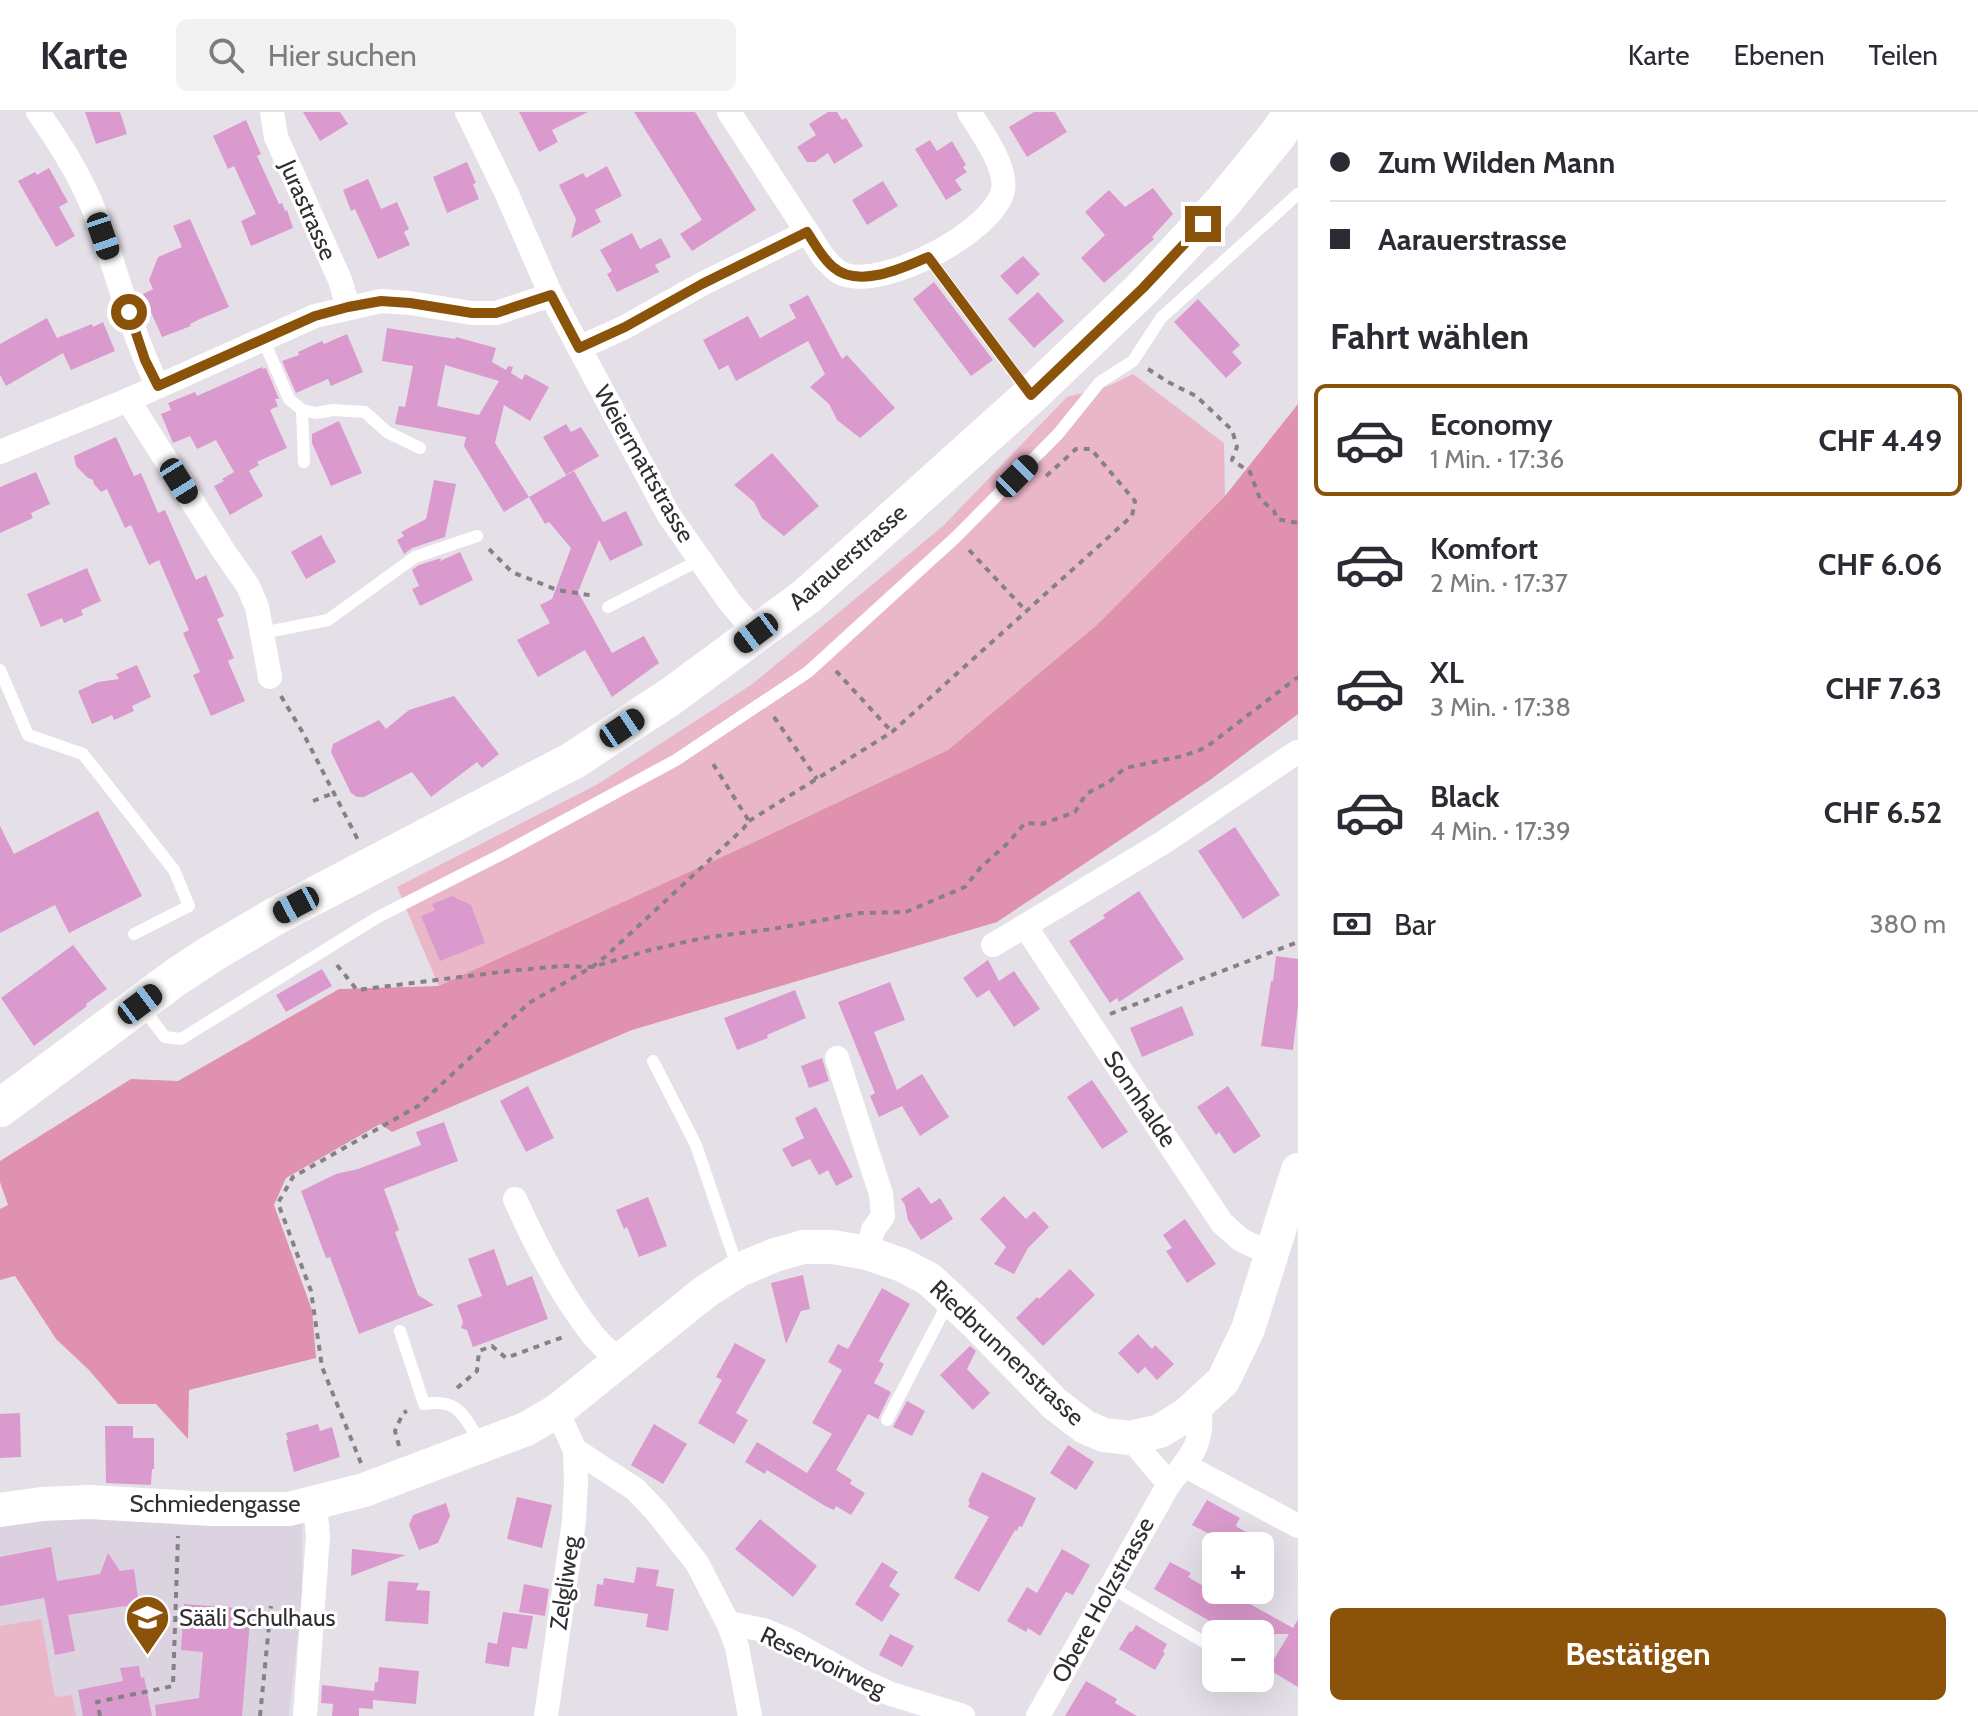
<!DOCTYPE html>
<html lang="de">
<head>
<meta charset="utf-8">
<style>
  body { margin:0; font-family:Cabin,sans-serif; background:#f2f2f3; color:#2b2b33; height:100vh; display:flex; flex-direction:column; font-size:30px; white-space:nowrap }
  * { box-sizing:border-box; margin:0 }
  p { font-size:26px; color:#7c7c81 }
  .icon { flex:none; width:44px; height:44px; fill:none; stroke:currentColor; stroke-width:2; stroke-linecap:round; stroke-linejoin:round }
  .map { position:relative; flex:1; overflow:hidden }
  .drawer { display:flex; flex-direction:column; background:#fff; width:680px }
  .drawer>* { flex:none }
  .guide { display:grid; align-content:center; height:176px; padding:0 32px; background:#fff }
  .tools { position:absolute; left:1202px; top:1420px; display:grid; gap:16px }
  .tools a { display:grid; place-items:center; width:72px; height:72px; border-radius:12px; background:#fff; box-shadow:0 8px 32px #0002; font-size:40px }
  .end { position:absolute; width:36px; height:36px; margin:-18px; border:10px solid #8b5209; background:#fff; box-shadow:0 0 0 4px #fff }
  .from { border-radius:50% }
  .car { position:absolute; width:24px; height:48px; margin:-24px -12px; border-radius:10px; box-shadow:0 0 6px 2px #0007; background:linear-gradient(#222 24%,#8ab4d8 0 40%,#222 0 76%,#8ab4d8 0 86%,#222 0) }
  .guide b { display:flex; align-items:center; gap:28px; height:76px; font-size:30px }
  .guide b+b { border-top:2px solid #e1e1e2 }
  .guide i { width:20px; height:20px; background:#2b2b33 }
  ul { padding:0; list-style:none }
  li { display:flex; align-items:center; gap:24px; height:112px; margin:0 16px 12px; padding:0 16px; border:4px solid transparent; border-radius:12px }
  li div { flex:1 }
  li b { display:block; font-size:30px }
  li em { font-style:normal; font-weight:700 }
  li.active { border-color:#8b5209 }
  li>.icon { width:72px; height:72px; stroke-width:1.5 }
  h2 { padding:0 32px; font-size:36px; line-height:96px }
  .pay { display:flex; align-items:center; gap:20px; height:88px; padding:0 32px; font-size:30px }
  .pay p { margin-inline-start:auto }
  .action { display:flex; gap:16px; margin-top:auto; padding:16px 32px }
  .action a { flex:1; height:92px; border-radius:12px; background:#8b5209; color:#fff; font-size:32px; font-weight:700; line-height:92px; text-align:center }
  header { display:flex; align-items:center; gap:48px; box-sizing:border-box; height:112px; padding:0 40px; background:#fff; border-bottom:2px solid #e1e1e2 }
  header strong { font-size:38px }
  nav { display:flex; gap:44px; margin-inline-start:auto; font-size:28px }
  .search { width:560px; height:72px; background:#f2f2f3; display:flex; align-items:center; gap:20px; box-sizing:border-box; padding:0 28px; border-radius:12px; color:#7c7c81; font-size:30px }
  main { display:flex; flex:1; min-height:0 }
  .map>svg:first-child { display:block }
</style>
</head>
<body>
<header>
<strong>Karte</strong>
<div class="search"><svg class="icon" aria-label="search" viewBox="0 0 24 24"><circle cx="10" cy="10" r="6"/><path d="M15 15l6 6"/></svg>Hier suchen</div>
<nav><a>Karte</a><a>Ebenen</a><a>Teilen</a></nav>
</header>
<main>
<div class="map">
<svg width="1298" height="1604" viewBox="0 0 1298 1604">
  <rect width="100%" height="100%" fill="#e5e0e8"/>
  <path fill="#dbd3e0" d="M128 1401 302 1409V1486L289 1604H0V1410Z"/>
  <g fill="#eab7c8">
    <path d="M1133 262 1224 331 1225 384 1099 511 948 638 737 738 439 875 397 775 598 672 751 573 943 414 1067 285 1108 274Z"/>
    <path d="M41 1507 55 1585 72 1583 76 1604H0V1514Z"/>
  </g>
  <path fill="#e091ad" d="M1298 292V602L1210 668 997 810 632 918 392 1020 380 1012 286 1066 274 1093 312 1198 316 1246 189 1278 188 1327 156 1292H118L89 1258 56 1227 15 1164 0 1168V1097L8 1093 0 1070V1049L131 967 178 969 339 877 439 874 737 738 948 638 1099 511 1225 384Z"/>
  <g fill="#db9acd" fill-rule="evenodd">
    <path d="M85 0H120L127 22 96 32Z"/>
    <path d="M303 0H340L348 12 320 29Z"/>
    <path d="M519 0H588L552 18 558 30 539 40Z"/>
    <path d="M634 0H695L756 98 692 139 680 122 702 108Z"/>
    <path d="M828 0H837L842 8 846 6 863 34 834 52 828 41 815 50H807L797 35 816 23 809 12Z"/>
    <path d="M1034 0H1055L1067 20 1027 45 1009 15Z"/>
    <path d="M246 8 261 42 257 44 279 92 282 91 285 99 287 98 293 116 251 134 241 109 256 102 234 54 228 57 213 24Z"/>
    <path d="M930 28 937 39 952 29 966 53 963 55 967 60 955 68 962 78 946 88 915 37Z"/>
    <path d="M467 50 476 71 473 72 479 87 447 101 433 65Z"/>
    <path d="M607 54 622 84 595 98 601 110 571 126 576 107 559 73 583 61 586 66Z"/>
    <path d="M49 56 68 90 59 95 75 124 56 135 18 69 35 60 37 63Z"/>
    <path d="M368 67 381 97 397 90 409 117 404 120 410 133 378 147 355 97 351 99 343 78Z"/>
    <path d="M883 69 898 94 867 113 852 88Z"/>
    <path d="M1153 76 1173 102 1152 125 1154 127 1104 171 1081 146 1105 123 1085 100 1109 78 1125 95Z"/>
    <path d="M190 107 229 195 202 206 190 212 191 214 162 225 143 182 153 177 149 168 158 145 182 135 173 114Z"/>
    <path d="M632 121 640 137 661 126 671 145 655 153 659 160 617 180 607 162 612 159 600 138Z"/>
    <path d="M1023 144 1040 162 1017 183 1000 164Z"/>
    <path d="M934 170 993 248 971 264 913 187Z"/>
    <path d="M1038 180 1064 209 1034 236 1008 207Z"/>
    <path d="M808 183 842 247 847 243 895 296 860 326 837 308 829 292 810 275 825 262 808 229 736 269 728 253 719 258 703 228 748 204 760 226 796 206 789 193Z"/>
    <path d="M1198 187 1240 233 1232 240 1242 251 1226 266 1174 210Z"/>
    <path d="M47 206 57 226 92 212 93 215 103 210 115 239 71 258 63 241 6 274 0 263V232Z"/>
    <path d="M387 216 455 227 456 225 496 236 492 250 506 258 508 254 513 255 511 261 522 268 525 262 549 275 530 309 504 293 495 331 529 385 504 400 464 334 466 325 395 312 399 294 405 295 413 254 382 249ZM445 253 499 269 479 303 437 294Z"/>
    <path d="M347 222 363 260 331 274 328 267 296 281 282 249 299 243 298 240 322 229 324 232Z"/>
    <path d="M262 255 263 257 266 256 279 287H275L278 294 270 298 287 336 257 350 259 353 249 359 263 384 230 403 214 374 224 369 222 367 234 360 216 328 197 337 190 324 173 331 161 302 171 298 168 291 195 280 197 284Z"/>
    <path d="M339 309 362 361 331 374 312 331V322Z"/>
    <path d="M566 312 571 320 581 315 599 344 566 363 543 325Z"/>
    <path d="M116 325 134 364 141 361 158 401 165 398 196 468 206 463 224 504 217 507 234 546 228 549 245 589 211 604 193 563 200 560 183 521 189 518 159 448 149 453 131 413 125 416 107 377 101 380 94 372 93 368 88 366 76 354 74 344Z"/>
    <path d="M772 341 819 394 784 424 762 406 754 390 734 373Z"/>
    <path d="M574 359 603 410 626 399 643 433 610 449 599 428 578 480 612 541 644 524 659 551 612 585 585 538 538 565 517 528 550 511 540 493 552 487 571 436 549 410 545 412 529 385Z"/>
    <path d="M36 360 50 392 31 401 33 406 0 421V375Z"/>
    <path d="M434 368 456 372 445 425 412 436 404 442 397 428 404 424 401 420 426 407Z"/>
    <path d="M321 423 336 450 306 467 291 440Z"/>
    <path d="M460 440 473 468 420 494 412 477 419 474 412 458 419 453 441 446 440 449Z"/>
    <path d="M87 456 101 489 81 498 83 503 64 511 62 506 41 515 27 482Z"/>
    <path d="M137 553 151 585 132 594 134 599 114 608 112 603 92 612 78 579 98 570 119 567 116 562Z"/>
    <path d="M454 584 499 642 482 656 477 650 431 685 412 660 364 685H357L351 681 331 640 333 632 379 608 386 617 409 598Z"/>
    <path d="M98 699 142 784 69 821 55 793 0 821V714L14 742Z"/>
    <path d="M1235 715 1280 783 1243 807 1198 739Z"/>
    <path d="M1139 779 1184 847 1119 890 1117 886 1110 891 1069 829 1105 806 1103 803Z"/>
    <path d="M452 784 471 793 485 831 440 849 421 804 435 798 432 792Z"/>
    <path d="M73 833 107 877 86 892 87 894 34 934 1 886Z"/>
    <path d="M1276 844 1298 847V894L1293 938 1261 934 1271 869H1273Z"/>
    <path d="M988 848 999 869 1014 859 1040 897 1014 915 989 878 977 886 963 866Z"/>
    <path d="M322 857 332 874 286 900 276 883Z"/>
    <path d="M890 870 905 908 874 920 897 978 922 962 949 1005 920 1024 902 994 879 1005 870 984 875 981 838 890Z"/>
    <path d="M795 878 806 906 767 923 768 926 737 938 724 906Z"/>
    <path d="M1182 894 1194 923 1142 945 1130 916Z"/>
    <path d="M822 946 829 969 809 976 801 954Z"/>
    <path d="M1092 968 1128 1020 1102 1037 1067 985Z"/>
    <path d="M528 974 554 1026 526 1040 500 989Z"/>
    <path d="M1228 974 1261 1024 1234 1042 1219 1020 1216 1023 1197 995Z"/>
    <path d="M816 995 853 1065 836 1074 828 1058 819 1063 810 1047 792 1055 782 1037 804 1026 795 1006Z"/>
    <path d="M444 1010 458 1049 384 1077 399 1118 395 1120 418 1183 434 1193 359 1222 330 1145 326 1146 301 1079 336 1062 358 1057 421 1033 416 1020Z"/>
    <path d="M919 1075 931 1092 940 1086 953 1107 921 1128 908 1108 905 1093 901 1087Z"/>
    <path d="M1004 1084 1026 1107 1034 1099 1049 1115 1028 1136 1014 1162 994 1152 1006 1135 980 1107Z"/>
    <path d="M648 1085 667 1134 639 1145 627 1115 624 1117 616 1098Z"/>
    <path d="M1185 1107 1216 1152 1187 1171 1166 1139 1172 1136 1163 1123Z"/>
    <path d="M494 1137 507 1174 532 1164 548 1207 473 1235 467 1218 461 1216 463 1210 457 1193 482 1184 468 1147Z"/>
    <path d="M1070 1157 1095 1183 1043 1234 1016 1206 1037 1185 1039 1187Z"/>
    <path d="M803 1163 810 1197 801 1199 786 1232 771 1171Z"/>
    <path d="M882 1176 910 1192 879 1249 884 1252 874 1271 891 1280 878 1307 868 1302 836 1358 852 1368 850 1372 865 1381 851 1403 836 1394 834 1398 825 1394 767 1358 765 1362 745 1350 757 1330 807 1361 832 1322 812 1311 842 1258 828 1250 838 1232 848 1237Z"/>
    <path d="M1138 1222 1152 1237 1155 1233 1174 1252 1157 1268 1145 1255 1138 1262 1118 1241Z"/>
    <path d="M735 1231 766 1248 736 1301 748 1308 734 1332 698 1311 722 1268 716 1265Z"/>
    <path d="M970 1234 976 1239 967 1257 990 1281 973 1298 940 1263Z"/>
    <path d="M907 1289 925 1299 912 1324 893 1315Z"/>
    <path d="M20 1301 21 1345 0 1346V1302Z"/>
    <path d="M318 1312 320 1319 332 1315 340 1345 294 1360 286 1328H288L286 1321Z"/>
    <path d="M654 1312 687 1332 663 1372 631 1353Z"/>
    <path d="M105 1314H133V1326H154V1357H152L151 1373 106 1371Z"/>
    <path d="M1068 1333 1094 1350 1076 1378 1050 1361Z"/>
    <path d="M982 1360 1036 1386 1022 1415 1019 1414 1017 1419 1015 1418 979 1480 954 1466 989 1405 968 1395 970 1390 968 1389Z"/>
    <path d="M517 1385 552 1393 542 1436 507 1427Z"/>
    <path d="M1207 1388 1240 1406 1236 1413 1237 1415 1272 1434H1233L1192 1413Z"/>
    <path d="M446 1391 450 1404 438 1431 419 1438 409 1413 413 1403Z"/>
    <path d="M760 1407 817 1454 793 1485 735 1437Z"/>
    <path d="M51 1435 57 1469 100 1462 108 1441 120 1459 134 1457 139 1493 118 1495 68 1503 75 1539 55 1543 44 1486 0 1494V1445Z"/>
    <path d="M352 1437 406 1443 351 1464Z"/>
    <path d="M1062 1437 1090 1453 1073 1483 1066 1480 1040 1524 1028 1516 1026 1520 1007 1509 1027 1475 1037 1481Z"/>
    <path d="M882 1450 898 1460 889 1474 900 1482 882 1510 855 1492Z"/>
    <path d="M1170 1450 1191 1461 1188 1465 1224 1486 1228 1480 1293 1516 1298 1507V1575L1268 1557 1289 1522H1219L1222 1516 1154 1477Z"/>
    <path d="M637 1455 659 1458 656 1474 674 1477 668 1519 646 1515 648 1502 594 1494 597 1472 603 1473 604 1466 634 1471Z"/>
    <path d="M388 1469 419 1471 416 1478 430 1479 428 1512 385 1509Z"/>
    <path d="M524 1472 549 1477 545 1504 519 1500Z"/>
    <path d="M184 1492 251 1497 242 1604H156L155 1593 199 1586 203 1540 181 1538Z"/>
    <path d="M503 1500 533 1504 527 1537 512 1535 509 1555 485 1551 488 1530 497 1532Z"/>
    <path d="M1136 1513 1167 1532 1163 1540 1165 1541 1155 1558 1119 1537 1130 1519 1132 1520Z"/>
    <path d="M890 1522 914 1534 902 1555 879 1543Z"/>
    <path d="M139 1554 141 1566 144 1565 152 1604H83L78 1578 123 1569 120 1556Z"/>
    <path d="M379 1555 419 1559 416 1592 373 1588V1597L359 1596V1604H332L333 1592 321 1591 322 1573 374 1579 375 1570H378Z"/>
    <path d="M1086 1569 1117 1587 1115 1591 1137 1604H1065Z"/>
  </g>
  <g fill="none" stroke-linecap="round" stroke-linejoin="round">
    <g stroke="#858187" stroke-width="4" stroke-dasharray="6 6" stroke-linecap="butt">
      <path d="M1148 257 1168 270 1196 284 1232 318 1237 335 1232 348 1250 360 1260 387 1274 399 1277 407 1298 411"/>
      <path d="M489 437 512 460 557 478 595 484"/>
      <path d="M969 438 1027 500"/>
      <path d="M836 559 892 620"/>
      <path d="M281 584 303 621 358 728"/>
      <path d="M774 605 817 667"/>
      <path d="M313 689 334 681"/>
      <path d="M749 709 892 620 1132 404 1135 389 1091 337H1076L1045 365"/>
      <path d="M337 853 357 878 509 859 561 854 592 855 650 838 703 826 772 817 861 801 906 800 965 775 981 755 1008 731 1025 711 1042 712 1075 700 1086 682 1109 670 1125 656 1183 644 1205 636 1298 565"/>
      <path d="M1110 902 1298 830"/>
      <path d="M457 1276 477 1259 479 1239 492 1234 506 1246 563 1225"/>
      <path d="M399 1334 395 1319 403 1301 407 1299"/>
      <path d="M361 1351 322 1255 311 1179 278 1091 293 1065 418 994 529 891 592 855 606 844 743 717 749 709 710 647"/>
      <path d="M100 1604 97 1590 173 1574 178 1424"/>
      <path d="M260 1604 271 1494"/>
    </g>
    <g stroke="#fff" stroke-width="12">
      <path d="M928 145 1029 281"/>
      <path d="M263 227 289 287 302 298 316 301 333 298 365 300 387 320 420 336"/>
      <path d="M302 298 304 350"/>
      <path d="M608 495 700 448"/>
      <path d="M262 521 328 508 415 445 477 424"/>
      <path d="M0 558 28 623 83 642 174 758 189 794 134 822"/>
      <path d="M142 895 165 925 181 927 378 805 506 740 676 648 808 560 956 425 1058 322 1100 270 1133 249 1161 206 1298 82"/>
      <path d="M653 949 696 1033 738 1157"/>
      <path d="M400 1219 424 1292C460 1286 463 1304 481 1331"/>
      <path d="M887 1308 949 1189"/>
      <path d="M1110 1475 1216 1537"/>
    </g>
    <g stroke="#fff" stroke-width="24">
      <path d="M38 0C59 31 79 61 93 96 117 155 129 218 158 274"/>
      <path d="M272 0 276 25 340 168 348 195"/>
      <path d="M467 0 506 80 551 183 668 402 729 489 756 521"/>
      <path d="M729 0 824 146C830 152 835 159 843 162 882 178 994 120 1003 78 1007 54 981 19 969 0"/>
      <path d="M579 236 625 215 702 172 807 120"/>
      <path d="M128 288 223 438 248 474 257 495 270 565"/>
      <path d="M0 340 128 288 315 204 381 189 410 191 472 201H496L551 183"/>
      <path d="M1025 814 1222 1111 1241 1128 1273 1143"/>
      <path d="M993 833 1164 730 1297 640"/>
      <path d="M837 946 881 1082 883 1104 873 1118 867 1141"/>
      <path d="M515 1087C536 1134 561 1183 593 1223 601 1233 611 1241 620 1250"/>
      <path d="M557 1299 575 1338 635 1377 656 1399 697 1451 728 1511 737 1535 750 1604"/>
      <path d="M1130 1326 1169 1372"/>
      <path d="M1184 1353 1298 1414"/>
      <path d="M728 1511 764 1518 790 1529 864 1570 891 1582 963 1604"/>
      <path d="M305 1604 318 1424 315 1392"/>
      <path d="M546 1604 574 1409 576 1370 575 1338"/>
      <path d="M1038 1604 1169 1372C1191 1344 1205 1331 1199 1293"/>
    </g>
    <path stroke="#fff" stroke-width="34" d="M0 1398 42 1392 89 1390 212 1397H289L364 1378 526 1317 557 1299 705 1180 739 1158 775 1143 803 1135H833L867 1141 902 1153 929 1167 974 1209 1055 1292 1085 1315 1104 1323 1130 1326 1160 1319 1186 1303 1223 1269 1248 1217 1298 1058"/>
    <path stroke="#fff" stroke-width="38" d="M0 996 176 865 211 842 272 806 574 648 670 585 807 484 1029 285 1143 176 1223 90 1279 21 1293 0"/>
  </g>
  <g fill="none" stroke-linecap="round" stroke-linejoin="round">
    <path stroke="#8b5209" stroke-width="10" d="M129 200 145 248 158 274 315 204 348 195 381 189 410 191 472 201H496L551 183 579 236 625 215 702 172 807 120C815 132 822 146 833 155 858 177 903 156 928 145L1031 283 1143 176 1203 112"/>
  </g>
  <defs>
    <symbol id="school-pin" viewBox="-11 -11 22 30"><path d="M0 17L-7.5 6A9.5 9.5 0 1 1 7.5 6Z" fill="#8b5209" stroke="#fff"/><path d="M0-5L7-2L0 1L-7-2ZM-4 1L0 2.5L4 1V4Q0 6-4 4Z" fill="#fff"/></symbol>
  </defs>
  <g fill-rule="evenodd">
    <use href="#school-pin" x="122" y="1480" width="51" height="69"/>
  </g>
  <g text-anchor="middle" stroke-width="6" stroke-linejoin="round" paint-order="stroke">
    <g font-size="24" fill="#302e31" stroke="#fff">
      <text transform="translate(308 98) rotate(66)" y="8">Jurastrasse</text>
      <text transform="translate(644 352) rotate(60)" y="8">Weiermattstrasse</text>
      <text transform="translate(848 445) rotate(-41)" y="8">Aarauerstrasse</text>
      <text transform="translate(1140 987) rotate(56)" y="8">Sonnhalde</text>
      <text transform="translate(1007 1241) rotate(43)" y="8">Riedbrunnenstrasse</text>
      <text x="215" y="1400">Schmiedengasse</text>
      <text transform="translate(565 1471) rotate(-82)" y="8">Zelgliweg</text>
      <text transform="translate(1103 1488) rotate(-61)" y="8">Obere Holzstrasse</text>
      <text transform="translate(823 1550) rotate(25)" y="8">Reservoirweg</text>
    </g>
    <g font-size="24" fill="#302e31" stroke="#fff" text-anchor="start">
      <text x="179" y="1514">Sääli Schulhaus</text>
    </g>
  </g>
</svg>
<div class="tools">
<a>+</a>
<a>−</a>
</div>
<i class="end from" style="left:129px;top:200px"></i>
<i class="end" style="left:1203px;top:112px"></i>
<i class="car" style="left:103px;top:124px;rotate:161deg"></i>
<i class="car" style="left:1017px;top:364px;rotate:45deg"></i>
<i class="car" style="left:179px;top:369px;rotate:148deg"></i>
<i class="car" style="left:756px;top:521px;rotate:233deg"></i>
<i class="car" style="left:622px;top:616px;rotate:56deg"></i>
<i class="car" style="left:296px;top:793px;rotate:242deg"></i>
<i class="car" style="left:140px;top:892px;rotate:53deg"></i>
</div>
<section class="drawer">
<div class="guide">
<b><i class="from"></i>Zum Wilden Mann</b>
<b><i></i>Aarauerstrasse</b>
</div>
<h2>Fahrt wählen</h2>
<ul>
<li class="active"><svg class="icon" aria-label="car" viewBox="0 0 24 24"><path d="M5 17H2v-5l4-1 3-4h7l3 4 3 1v5h-3M9 17h6M6 11h13"/><circle cx="7" cy="17" r="2"/><circle cx="17" cy="17" r="2"/></svg><div><b>Economy</b><p>1 Min. · 17:36</p></div><em>CHF 4.49</em></li>
<li><svg class="icon" aria-label="car" viewBox="0 0 24 24"><path d="M5 17H2v-5l4-1 3-4h7l3 4 3 1v5h-3M9 17h6M6 11h13"/><circle cx="7" cy="17" r="2"/><circle cx="17" cy="17" r="2"/></svg><div><b>Komfort</b><p>2 Min. · 17:37</p></div><em>CHF 6.06</em></li>
<li><svg class="icon" aria-label="car" viewBox="0 0 24 24"><path d="M5 17H2v-5l4-1 3-4h7l3 4 3 1v5h-3M9 17h6M6 11h13"/><circle cx="7" cy="17" r="2"/><circle cx="17" cy="17" r="2"/></svg><div><b>XL</b><p>3 Min. · 17:38</p></div><em>CHF 7.63</em></li>
<li><svg class="icon" aria-label="car" viewBox="0 0 24 24"><path d="M5 17H2v-5l4-1 3-4h7l3 4 3 1v5h-3M9 17h6M6 11h13"/><circle cx="7" cy="17" r="2"/><circle cx="17" cy="17" r="2"/></svg><div><b>Black</b><p>4 Min. · 17:39</p></div><em>CHF 6.52</em></li>
</ul>
<div class="pay"><svg class="icon" aria-label="cash" viewBox="0 0 24 24"><path d="M3 7h18v10H3z"/><circle cx="12" cy="12" r="2"/></svg>Bar<p>380 m</p></div>
<div class="action"><a>Bestätigen</a></div>
</section>
</main>
</body>
</html>
